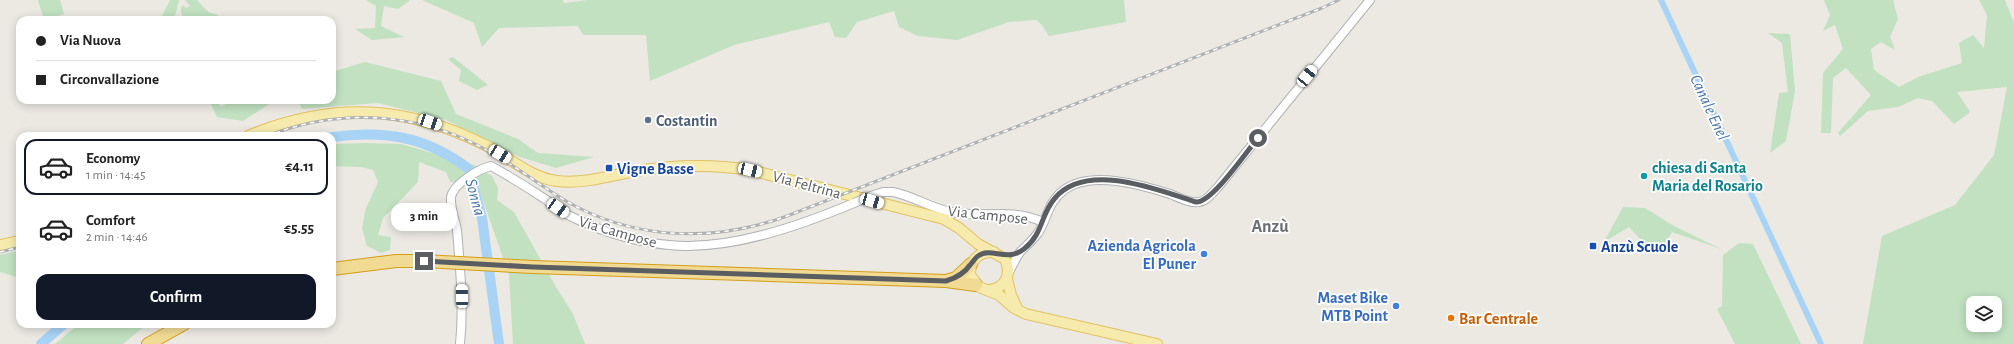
<!DOCTYPE html>
<html lang="en">
<head>
<meta charset="utf-8">
<style>
  body { margin:0; font-family:"Alegreya Sans",sans-serif; background:#f6f6f6; color:#222; height:100vh; display:flex; flex-direction:column; font-size:15px; white-space:nowrap }
  * { box-sizing:border-box; margin:0 }
  p { font-size:13px; color:#767676 }
  .icon { flex:none; width:22px; height:22px; fill:none; stroke:currentColor; stroke-width:2; stroke-linecap:round; stroke-linejoin:round }
  .map { position:relative; flex:1; overflow:hidden }
  .sheet { position:absolute; left:16px; top:132px; width:320px; height:196px; display:flex; flex-direction:column; background:#fff; border-radius:12px; box-shadow:0 2px 10px #0003 }
  .sheet>* { flex:none }
  .hud { position:absolute; left:16px; top:16px; width:320px; height:88px; border-radius:12px; box-shadow:0 2px 10px #0003; display:grid; align-content:center; height:88px; padding:0 20px; background:#fff }
  .tools { position:absolute; left:1966px; top:296px; display:grid; gap:8px }
  .tools a { display:grid; place-items:center; width:36px; height:36px; border-radius:8px; background:#fff; box-shadow:0 2px 10px #0003; font-size:20px }
  .end { position:absolute; width:18px; height:18px; margin:-9px; border:5px solid #5a5d61; background:#fff; box-shadow:0 0 0 2px #fff }
  .from { border-radius:50% }
  .bubble { position:absolute; height:28px; border-radius:12px; background:#fff; box-shadow:0 2px 10px #0003; font-size:13px; font-weight:700; line-height:28px; text-align:center }
  .car { position:absolute; width:12px; height:24px; margin:-12px -6px; border-radius:5px; box-shadow:0 0 3px 1px #0007; background:linear-gradient(#fff 24%,#345 0 40%,#fff 0 76%,#345 0 86%,#fff 0) }
  .hud b { display:flex; align-items:center; gap:14px; height:38px; font-size:15px }
  .hud b+b { border-top:1px solid #e0e0e0 }
  .hud i { width:10px; height:10px; background:#222 }
  ul { padding:7px 0 0; list-style:none }
  li { display:flex; align-items:center; gap:12px; height:56px; margin:0 8px 6px; padding:0 12px; border:2px solid transparent; border-radius:12px }
  li div { flex:1 }
  li b { display:block; font-size:15px }
  li em { font-style:normal; font-weight:700 }
  li.current { border-color:#111827 }
  li>.icon { width:36px; height:36px; stroke-width:1.5 }
  .cta { display:flex; gap:8px; margin-top:auto; padding:8px 20px }
  .cta a { flex:1; height:46px; border-radius:12px; background:#111827; color:#fff; font-size:16px; font-weight:700; line-height:46px; text-align:center }
  .map>svg:first-child { display:block }
</style>
</head>
<body>
<div class="map">
<svg width="2014" height="344" viewBox="0 0 2014 344">
  <rect width="100%" height="100%" fill="#ebe9e2"/>
  <g fill="#c1e1c1" fill-rule="evenodd">
    <path d="M38 0H60L64 14 44 20Z"/>
    <path d="M170 0H179L174 20H160Z"/>
    <path d="M185 0H197L208 12 218 15 219 20H184C182 15 179 9 183 5L186 8 190 6Z"/>
    <path d="M366 0H410L398 9 384 6 381 26 404 37 372 40 355 29 375 28 376 6Z"/>
    <path d="M422 0H563L564 3 588 0H1124L1126 22 1049 36 1042 25 1036 20 1009 22 957 40 918 36 899 27 894 11 857 22 846 38 835 37 829 22 734 45 650 81 646 35H583L578 26 499 28 482 47 474 23Z"/>
    <path d="M1824 0H1893L1898 19 1890 37 1895 50 1881 42 1871 49 1874 70 1899 87 1918 77 1962 63 1959 43 1973 35 1984 48 1987 15 1979 0H2005L2014 23V344H1863L1882 236 1955 205 1994 155 2007 87 1957 92 1970 112 1954 124 1932 101 1918 98 1898 107 1868 111 1840 136 1838 133 1871 95 1846 68 1833 78 1831 133H1821L1823 73 1843 49 1835 25 1823 31 1830 15ZM1973 303H1995V325H1973Z"/>
    <path d="M1768 33 1790 34 1795 91 1786 141 1770 153 1779 93 1788 92 1782 43Z"/>
    <path d="M453 57 488 85 477 90 459 81 461 70 448 59Z"/>
    <path d="M365 62 441 81 456 114 518 139 538 153 594 157 556 168 517 156 446 120 378 103 302 109 298 100H332V72Z"/>
    <path d="M209 100H217L221 107 233 100H289L288 102 274 101 243 121 217 117Z"/>
    <path d="M367 143 401 144 477 166 492 176 498 188 497 200 514 212 556 287 573 314 585 344H513L509 275 477 183 450 182 446 172 419 162 418 182 383 218 378 235 391 237 390 250 381 253 367 246 362 228 366 208 378 182 373 170 361 167 332 166V144Z"/>
    <path d="M1623 207 1645 208 1674 226 1721 249 1672 232 1667 240 1677 250 1674 253 1650 250 1629 227 1604 242Z"/>
    <path d="M1739 243 1753 244 1801 344H1735L1717 309 1722 306 1723 255Z"/>
    <path d="M20 250V278L0 272V255Z"/>
    <path d="M79 324H147L123 344H55Z"/>
  </g>
  <g fill="none" stroke-linecap="round" stroke-linejoin="round">
    <path stroke="#a8d3f5" stroke-width="6" d="M1661 0 1821 344"/>
    <g stroke="#a8d3f5" stroke-width="10">
      <path d="M332 137C385 130 425 136 469 169L482 218 499 344"/>
      <path d="M41 344 64 324"/>
    </g>
    <defs>
      <g id="minor">
        <path d="M871 196 883 192H893C913 196 931 208 951 212 984 219 1010 207 1043 222"/>
        <path d="M1009 272C1013 265 1016 257 1021 251 1027 245 1033 240 1038 233 1048 218 1047 203 1064 190 1091 170 1142 185 1170 194 1178 197 1191 204 1199 202 1207 201 1213 192 1218 187L1370 0"/>
        <path d="M460 344C464 306 460 268 457 230 455 220 450 207 451 197 453 184 479 169 491 166 509 176 527 187 545 199 553 205 561 212 570 216 600 231 636 242 669 245 729 251 799 226 854 203"/>
      </g>
      <g id="major">
        <path d="M248 136C332 101 407 105 487 146 510 158 531 178 557 181 583 184 610 176 635 171 673 165 712 164 750 170L944 219 959 228 978 244 1005 259C1012 274 1006 288 989 290"/>
        <path d="M0 245 20 241"/>
        <path d="M994 252C979 251 970 260 970 275L979 287 999 295 1014 308 1026 314 1157 344"/>
        <path d="M1007 279 1011 295 1016 306"/>
      </g>
      <g id="highway">
        <path d="M533 267 946 281 976 285"/>
        <path d="M332 269 396 261H424"/>
        <path d="M946 281 956 278 971 264"/>
        <path d="M148 344 184 324"/>
      </g>
    </defs>
    <use href="#minor" stroke="#afb2b6" stroke-width="10"/>
    <use href="#major" stroke="#e2c064" stroke-width="12"/>
    <use href="#highway" stroke="#d69d17" stroke-width="14"/>
    <use href="#minor" stroke="#fff" stroke-width="8"/>
    <use href="#major" stroke="#f6ebac" stroke-width="10"/>
    <use href="#highway" stroke="#f1da93" stroke-width="12"/>
    <defs>
      <g id="rail">
        <path d="M267 136C341 107 421 112 490 152 520 168 546 191 577 207 644 241 718 241 787 216L1322 8 1339 0"/>
        <path d="M0 252 20 247"/>
      </g>
    </defs>
    <use href="#rail" stroke="#b0b1b1" stroke-width="3"/>
    <use href="#rail" stroke="#fff" stroke-width="1.5" stroke-dasharray="4.5" stroke-linecap="butt"/>
    <defs>
      <path id="minor-bridge" d="M854 203 871 196"/>
      <path id="highway-bridge" d="M424 261 533 267"/>
    </defs>
    <use href="#minor-bridge" stroke="#afb2b6" stroke-width="10" stroke-linecap="butt"/>
    <use href="#highway-bridge" stroke="#d69d17" stroke-width="14" stroke-linecap="butt"/>
    <use href="#minor-bridge" stroke="#fff" stroke-width="8"/>
    <use href="#highway-bridge" stroke="#f1da93" stroke-width="12"/>
  </g>
  <g fill="none" stroke-linecap="round" stroke-linejoin="round">
    <path stroke="#5a5d61" stroke-width="5" d="M424 261 533 267 946 281C956 278 964 274 970 265 973 262 975 258 978 256 992 246 1006 263 1024 249 1044 233 1040 215 1055 198 1087 161 1158 190 1196 202 1212 203 1246 152 1258 138"/>
  </g>
  <circle fill="#5c6f8a" stroke="#fff" stroke-width="1.5" cx="648" cy="120" r="4"/>
  <g fill="#1a4fb4" stroke="#fff" stroke-width="1.5">
    <rect x="605" y="164" width="8" height="8" rx="2"/>
    <rect x="1589" y="242" width="8" height="8" rx="2"/>
  </g>
  <circle fill="#0f9aa8" stroke="#fff" stroke-width="1.5" cx="1644" cy="176" r="4"/>
  <g fill="#3f7fe0" stroke="#fff" stroke-width="1.5">
    <circle cx="1204" cy="254" r="4"/>
    <circle cx="1396" cy="306" r="4"/>
  </g>
  <circle fill="#e8710a" stroke="#fff" stroke-width="1.5" cx="1451" cy="318" r="4"/>
  <g text-anchor="middle" stroke-width="3.5" stroke-linejoin="round" paint-order="stroke">
    <g font-size="16" font-weight="bold" fill="#4e5e75" stroke="#fff" text-anchor="start">
      <text x="656" y="126">Costantin</text>
    </g>
    <g font-size="16" font-weight="bold" fill="#0d838f" stroke="#fff" text-anchor="start">
      <text x="1652" y="173">chiesa di Santa<tspan x="1652" dy="18">Maria del Rosario</tspan></text>
    </g>
    <g font-size="16" font-weight="bold" fill="#164399" stroke="#fff" text-anchor="start">
      <text x="617" y="174">Vigne Basse</text>
      <text x="1601" y="252">Anzù Scuole</text>
    </g>
    <g font-size="16" fill="#5a5d61" stroke="#fff">
      <text transform="translate(807 184) rotate(15)" y="6">Via Feltrina</text>
      <text transform="translate(988 214) rotate(6)" y="6">Via Campose</text>
      <text transform="translate(618 231) rotate(16)" y="6">Via Campose</text>
    </g>
    <g font-size="16" font-weight="bold" fill="#366cbe" stroke="#fff" text-anchor="end">
      <text x="1196" y="251">Azienda Agricola<tspan x="1196" dy="18">El Puner</tspan></text>
      <text x="1388" y="303">Maset Bike<tspan x="1388" dy="18">MTB Point</tspan></text>
    </g>
    <g font-size="16" font-weight="bold" fill="#c56008" stroke="#fff" text-anchor="start">
      <text x="1459" y="324">Bar Centrale</text>
    </g>
    <g font-size="17" font-style="italic" fill="#4874a5" stroke="#fff">
      <text transform="translate(1710 107) rotate(65)" y="6">Canale Enel</text>
      <text transform="translate(476 197) rotate(75)" y="6">Sonna</text>
    </g>
    <g font-size="18" font-weight="bold" fill="#6b6f73" stroke="#fff">
      <text x="1270" y="232">Anzù</text>
    </g>
  </g>
</svg>
<div class="tools">
<a><svg class="icon" aria-label="layers" viewBox="0 0 24 24"><path d="M12 4l9 5-9 5-9-5zM3 14l9 5 9-5"/></svg></a>
</div>
<i class="end from" style="left:1258px;top:138px"></i>
<i class="end" style="left:424px;top:261px"></i>
<div class="bubble" style="left:391px;top:203px;width:66px">3 min</div>
<i class="car" style="left:1307px;top:76px;rotate:39deg"></i>
<i class="car" style="left:430px;top:122px;rotate:109deg"></i>
<i class="car" style="left:500px;top:154px;rotate:121deg"></i>
<i class="car" style="left:750px;top:170px;rotate:103deg"></i>
<i class="car" style="left:872px;top:201px;rotate:106deg"></i>
<i class="car" style="left:558px;top:208px;rotate:125deg"></i>
<i class="car" style="left:462px;top:296px;rotate:359deg"></i>
<div class="hud">
<b><i class="from"></i>Via Nuova</b>
<b><i></i>Circonvallazione</b>
</div>
<section class="sheet">
<ul>
<li class="current"><svg class="icon" aria-label="car" viewBox="0 0 24 24"><path d="M5 17H2v-5l4-1 3-4h7l3 4 3 1v5h-3M9 17h6M6 11h13"/><circle cx="7" cy="17" r="2"/><circle cx="17" cy="17" r="2"/></svg><div><b>Economy</b><p>1 min · 14:45</p></div><em>€4.11</em></li>
<li><svg class="icon" aria-label="car" viewBox="0 0 24 24"><path d="M5 17H2v-5l4-1 3-4h7l3 4 3 1v5h-3M9 17h6M6 11h13"/><circle cx="7" cy="17" r="2"/><circle cx="17" cy="17" r="2"/></svg><div><b>Comfort</b><p>2 min · 14:46</p></div><em>€5.55</em></li>
</ul>
<div class="cta"><a>Confirm</a></div>
</section>
</div>
</body>
</html>
